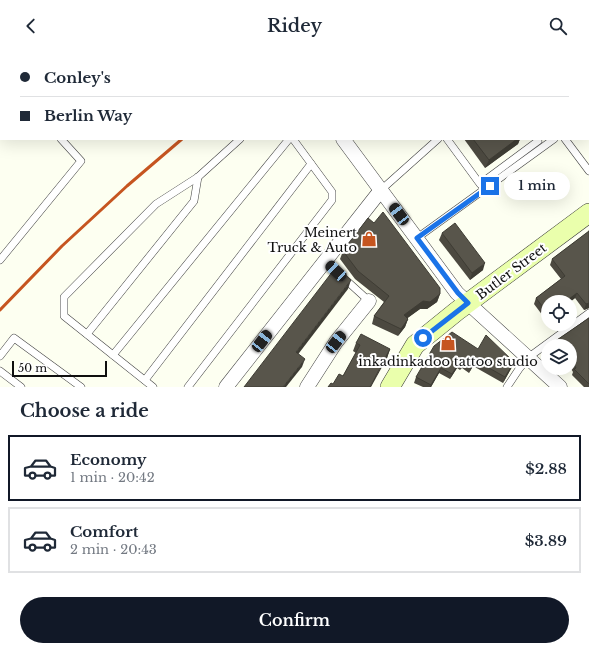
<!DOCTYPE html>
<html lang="en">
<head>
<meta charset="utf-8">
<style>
  body { margin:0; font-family:"Libre Baskerville",serif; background:#f6f6f7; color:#1f2937; height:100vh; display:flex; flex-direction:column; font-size:15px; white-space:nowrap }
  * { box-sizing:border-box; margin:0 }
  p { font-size:13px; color:#747a83 }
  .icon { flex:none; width:22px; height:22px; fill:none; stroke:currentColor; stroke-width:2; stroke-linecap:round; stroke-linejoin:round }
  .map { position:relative; height:335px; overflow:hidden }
  .details { display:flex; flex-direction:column; background:#fff; flex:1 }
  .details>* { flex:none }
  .hud { position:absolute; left:0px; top:0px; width:589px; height:88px; box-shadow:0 4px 16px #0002; display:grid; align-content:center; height:88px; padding:0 20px; background:#fff }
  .controls { position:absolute; left:541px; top:243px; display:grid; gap:8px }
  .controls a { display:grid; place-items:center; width:36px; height:36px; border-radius:50%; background:#fff; box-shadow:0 4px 16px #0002; font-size:20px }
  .scale { position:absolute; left:12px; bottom:10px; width:95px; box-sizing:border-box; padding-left:4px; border:2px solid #0f0f0f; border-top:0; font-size:11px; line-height:14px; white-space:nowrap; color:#0f0f0f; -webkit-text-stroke:3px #fff; paint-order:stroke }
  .end { position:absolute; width:18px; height:18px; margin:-9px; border:5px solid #1a73e8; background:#fff; box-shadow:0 0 0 2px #fff }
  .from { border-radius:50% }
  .bubble { position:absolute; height:28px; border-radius:14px; background:#fff; box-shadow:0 4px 16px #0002; font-size:13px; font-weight:600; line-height:28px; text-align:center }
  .car { position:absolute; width:12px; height:24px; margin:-12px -6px; border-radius:5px; box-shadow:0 0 3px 1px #0007; background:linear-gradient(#222 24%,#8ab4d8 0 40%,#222 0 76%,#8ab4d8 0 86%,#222 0) }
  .hud b { display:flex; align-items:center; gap:14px; height:38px; font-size:15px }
  .hud b+b { border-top:1px solid #e0e1e3 }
  .hud i { width:10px; height:10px; background:#1f2937 }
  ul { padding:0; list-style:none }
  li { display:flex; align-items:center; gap:12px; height:66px; margin:0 8px 6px; padding:0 12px; border:2px solid #e0e1e3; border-radius:0px }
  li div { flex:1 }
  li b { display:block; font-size:15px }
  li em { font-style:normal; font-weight:600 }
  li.selected { border-color:#111827 }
  li>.icon { width:36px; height:36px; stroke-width:1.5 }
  h2 { padding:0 20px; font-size:18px; line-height:48px }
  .action { display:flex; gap:8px; margin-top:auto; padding:8px 20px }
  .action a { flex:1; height:46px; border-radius:24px; background:#111827; color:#fff; font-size:16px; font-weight:600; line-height:46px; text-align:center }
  header { display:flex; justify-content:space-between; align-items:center; height:52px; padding:0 20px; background:#fff; font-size:18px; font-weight:600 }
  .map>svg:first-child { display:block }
</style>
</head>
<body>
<header><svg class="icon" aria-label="back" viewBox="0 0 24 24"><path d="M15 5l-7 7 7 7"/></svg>Ridey<svg class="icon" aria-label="search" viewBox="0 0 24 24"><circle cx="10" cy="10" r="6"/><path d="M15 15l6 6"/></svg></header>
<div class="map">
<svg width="589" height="335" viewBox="0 0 589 335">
  <rect width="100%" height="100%" fill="#fdfff1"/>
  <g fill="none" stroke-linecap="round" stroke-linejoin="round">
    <defs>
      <g id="service">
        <path d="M533 0 534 1"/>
        <path d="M216 1 218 0"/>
        <path d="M360 1 361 0"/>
        <path d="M495 1 497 0"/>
        <path d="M0 19 1 20"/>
        <path d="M588 49 589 48"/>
        <path d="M588 61H589"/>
        <path d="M447 87 480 132 538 89"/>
        <path d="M565 87 589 119"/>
        <path d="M381 138 438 87"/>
        <path d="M417 186 554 87"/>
        <path d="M0 208 81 109 61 87"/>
        <path d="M325 209 369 249"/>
        <path d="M87 282 194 149 198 125"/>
        <path d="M113 303 289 87"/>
        <path d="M0 304 14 286 81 335"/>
        <path d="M0 319 21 335"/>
        <path d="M145 328 311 112"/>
        <path d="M153 335 64 264V245L156 152 198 125 240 87"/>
        <path d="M188 335 332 148V140L293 87"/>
        <path d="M507 335 519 317 529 305 589 261"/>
      </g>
      <g id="minor">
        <path d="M277 0V1"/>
        <path d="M343 87 457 241 560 335"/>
        <path d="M226 335 381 138"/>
        <path d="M307 335 336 290 369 249"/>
      </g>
      <path id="secondary" d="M390 335 415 293 457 259 589 161"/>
    </defs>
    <use href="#service" stroke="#424242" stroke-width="8"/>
    <use href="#minor" stroke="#424242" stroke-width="15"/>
    <use href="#secondary" stroke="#313131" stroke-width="20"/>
    <use href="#service" stroke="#fff" stroke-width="7"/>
    <use href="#minor" stroke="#fff" stroke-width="14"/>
    <use href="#secondary" stroke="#eaffac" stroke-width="19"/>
    <g stroke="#c65520" stroke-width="3">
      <path d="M305 1 306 0"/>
      <path d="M0 258 62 194 127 134 182 87"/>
    </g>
  </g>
  <g fill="#4c4940">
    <path d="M400 0H476L475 1H400Z"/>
    <path d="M550 0H589V38L588 39V1H551Z"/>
    <path d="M464 87H520L518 92 485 116Z"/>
    <path d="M589 178V256L584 258 575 246 570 250H548V267L546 268 534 252 536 246 561 227 550 213 552 207 588 180Z"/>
    <path d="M442 181 483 218 470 228 439 188Z"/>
    <path d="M343 199 440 242 437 250 427 257H420L407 266 408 267 405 275 398 284 372 272 374 264 384 250 355 227 340 207Z"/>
    <path d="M589 266V335H584L572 323 573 320 570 315V294H550L551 292Z"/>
    <path d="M356 291 390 297 387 306 333 332 343 324 356 301 353 299Z"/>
    <path d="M478 297 514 310 512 315 503 331 473 314 469 321 462 316 460 318 457 316 450 327 439 321 431 335H423L414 331 416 325Z"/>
  </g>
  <g fill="#3e3c34">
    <path d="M164 0H173L171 1H163Z"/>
    <path d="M468 0H476L475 1H466Z"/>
    <path d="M589 32V38L588 39V33Z"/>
    <path d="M517 87H520L518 92 485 116 489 108Z"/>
    <path d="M485 211 483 218 470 228 472 221Z"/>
    <path d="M351 228 348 237 293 309 296 300Z"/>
    <path d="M577 241 575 246 570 250H565Z"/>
    <path d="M440 242 437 250 427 257H420L401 271 404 263 423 249Z"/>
    <path d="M589 251V256L584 258 586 252Z"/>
    <path d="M408 267 405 275 398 284 401 277Z"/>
    <path d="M390 297 387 306 371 335H370Z"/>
    <path d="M305 307 302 315 286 335H283Z"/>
    <path d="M475 308 473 314 469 321 471 315Z"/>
    <path d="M514 310 512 315 503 331 505 325Z"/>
    <path d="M459 311 457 316 450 327 452 322Z"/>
    <path d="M441 316 439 321 431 335H430Z"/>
  </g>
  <g fill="#58554b" stroke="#3e3c34">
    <path d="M98 0H164L163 1H97Z"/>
    <path d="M409 0H468L466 1H410Z"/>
    <path d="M560 0H589V32L588 33V1H561Z"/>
    <path d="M473 87H517L489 108Z"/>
    <path d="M383 160 440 236V242L430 250 423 249 404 263 408 267 401 277 374 264 389 244 358 219 343 199 368 166 374 171Z"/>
    <path d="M455 171 485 211 472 221 442 181Z"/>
    <path d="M589 179V251L586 252 577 241 565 250H548V262L536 246 565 224 552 207Z"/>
    <path d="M336 215 351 228 296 300 305 307 283 335H244Z"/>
    <path d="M589 266V332L574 317 576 316 570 306V294H552L551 292Z"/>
    <path d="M452 280 478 297 486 283 514 310 505 325 475 308 471 315 464 311 462 313 459 311 452 322 441 316 431 333 416 325 434 294Z"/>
    <path d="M361 282 390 297 370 335H328L331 331 333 332 339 322 343 324 360 293 356 291Z"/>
  </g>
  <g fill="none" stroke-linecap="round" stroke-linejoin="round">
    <path stroke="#1a73e8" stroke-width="5" d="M423 286 468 251 458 241 417 186 490 134"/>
  </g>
  <defs>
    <symbol id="shop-bare" viewBox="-9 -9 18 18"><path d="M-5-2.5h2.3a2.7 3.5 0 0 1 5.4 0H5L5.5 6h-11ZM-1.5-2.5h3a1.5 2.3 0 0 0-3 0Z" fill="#c65520" stroke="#fff" stroke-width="2.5" paint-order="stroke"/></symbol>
  </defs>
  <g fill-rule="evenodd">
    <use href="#shop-bare" x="358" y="176" width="22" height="22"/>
    <use href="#shop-bare" x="437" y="280" width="22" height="22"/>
  </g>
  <g text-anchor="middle" stroke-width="4" stroke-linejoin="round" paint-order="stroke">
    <g font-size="13" fill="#0f0f0f" stroke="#fff" text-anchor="end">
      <text x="357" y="185">Meinert<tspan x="357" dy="15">Truck &amp; Auto</tspan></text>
      <text x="448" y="314" text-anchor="middle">inkadinkadoo tattoo studio</text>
    </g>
    <g font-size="13" fill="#0f0f0f" stroke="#fff">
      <text transform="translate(511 219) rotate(-37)" y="5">Butler Street</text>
    </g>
  </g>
</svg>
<div class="controls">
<a><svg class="icon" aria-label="locate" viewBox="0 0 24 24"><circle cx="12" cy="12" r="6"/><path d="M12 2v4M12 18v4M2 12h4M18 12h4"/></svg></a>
<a><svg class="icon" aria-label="layers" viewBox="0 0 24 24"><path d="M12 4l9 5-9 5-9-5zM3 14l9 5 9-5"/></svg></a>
</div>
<div class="scale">50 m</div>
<i class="end from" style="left:423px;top:286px"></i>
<i class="end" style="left:490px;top:134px"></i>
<div class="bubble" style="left:504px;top:120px;width:66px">1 min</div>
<i class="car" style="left:399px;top:162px;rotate:323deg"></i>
<i class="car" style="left:336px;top:219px;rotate:313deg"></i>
<i class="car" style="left:262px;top:289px;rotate:38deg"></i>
<i class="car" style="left:336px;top:290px;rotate:38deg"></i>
<div class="hud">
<b><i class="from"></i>Conley's</b>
<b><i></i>Berlin Way</b>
</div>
</div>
<section class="details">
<h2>Choose a ride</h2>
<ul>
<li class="selected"><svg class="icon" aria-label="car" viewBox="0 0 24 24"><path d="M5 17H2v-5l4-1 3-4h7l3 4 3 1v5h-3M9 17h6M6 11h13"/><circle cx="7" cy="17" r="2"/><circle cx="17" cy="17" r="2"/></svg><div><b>Economy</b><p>1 min · 20:42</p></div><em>$2.88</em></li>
<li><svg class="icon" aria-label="car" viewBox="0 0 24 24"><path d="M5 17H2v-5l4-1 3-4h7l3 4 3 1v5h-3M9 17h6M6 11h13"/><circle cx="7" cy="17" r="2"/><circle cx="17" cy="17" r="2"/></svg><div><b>Comfort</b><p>2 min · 20:43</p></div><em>$3.89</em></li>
</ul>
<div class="action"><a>Confirm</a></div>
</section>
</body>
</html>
